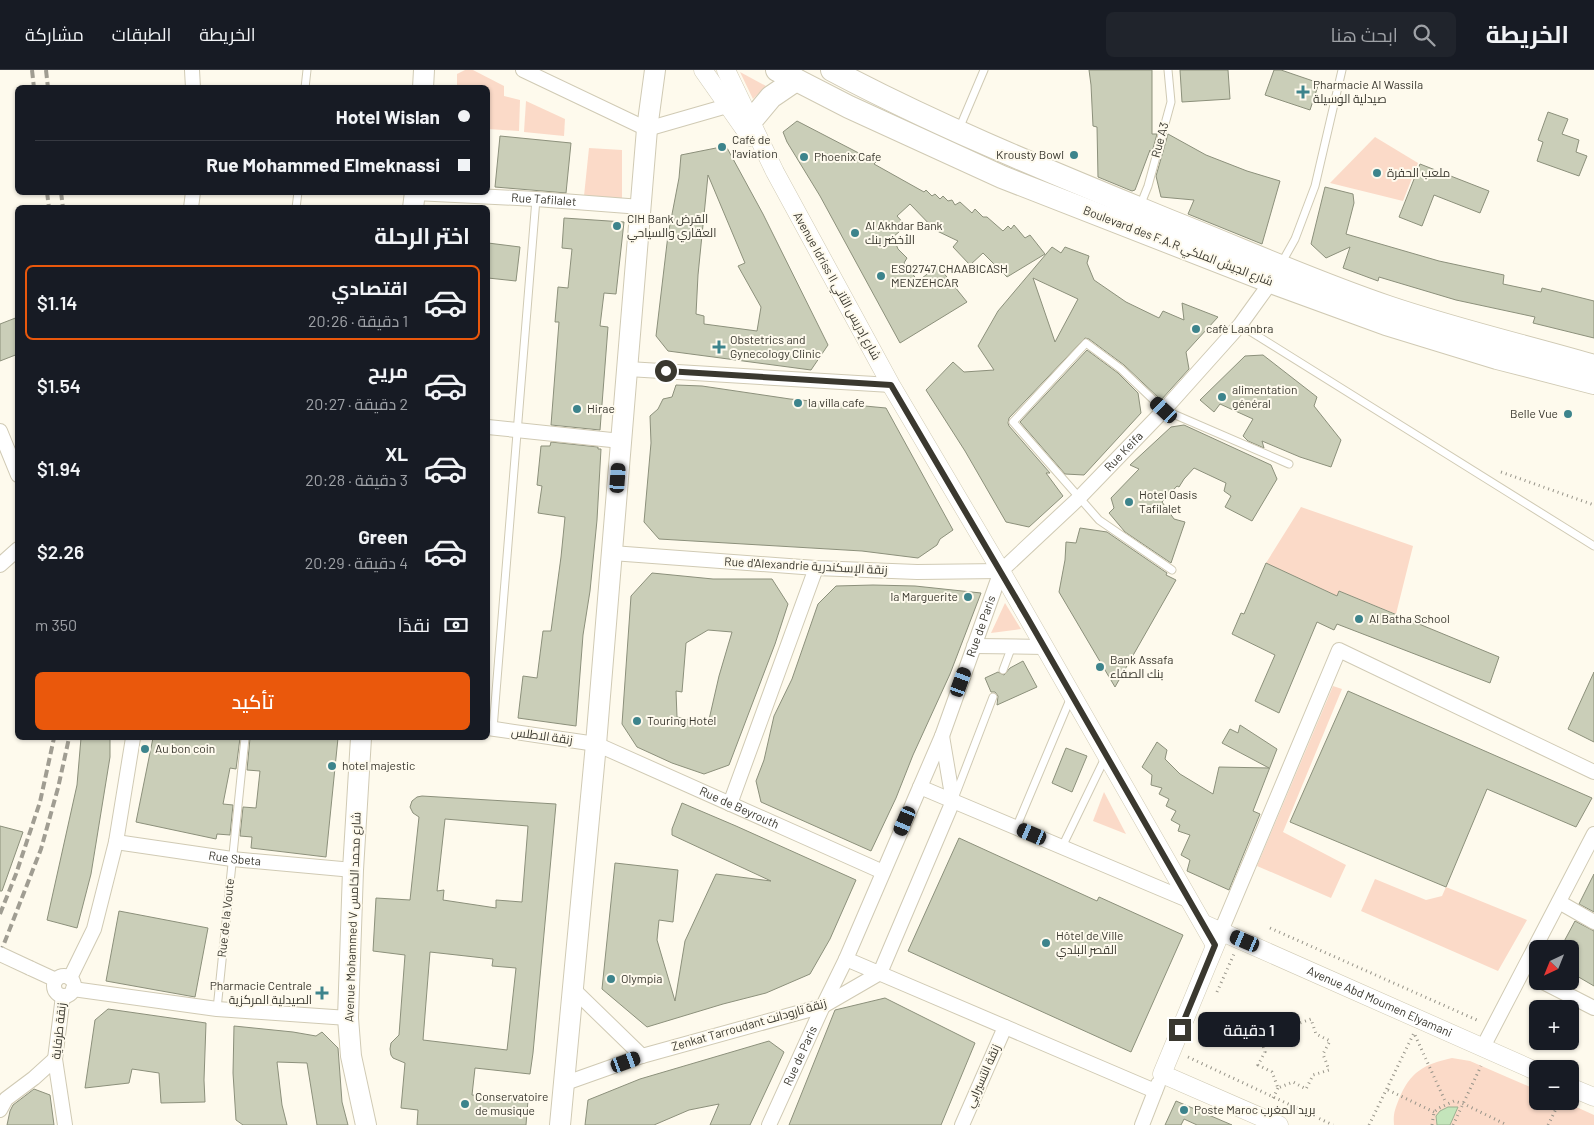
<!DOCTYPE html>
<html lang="ar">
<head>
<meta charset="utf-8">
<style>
  body { margin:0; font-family:Barlow,Cairo,sans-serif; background:#20242c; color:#f1f3f6; direction:rtl; height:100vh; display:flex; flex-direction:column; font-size:19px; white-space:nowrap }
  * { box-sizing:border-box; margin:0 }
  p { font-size:16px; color:#9ea1a6 }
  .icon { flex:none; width:28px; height:28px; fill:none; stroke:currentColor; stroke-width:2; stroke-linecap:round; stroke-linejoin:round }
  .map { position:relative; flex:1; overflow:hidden; direction:ltr }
  .details { position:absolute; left:15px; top:135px; width:475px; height:535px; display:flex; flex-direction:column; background:#171b24; border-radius:8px; box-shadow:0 1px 4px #0004; direction:rtl }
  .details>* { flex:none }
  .guide { position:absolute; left:15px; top:15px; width:475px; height:110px; border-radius:8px; box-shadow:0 1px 4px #0004; direction:rtl; display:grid; align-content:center; height:110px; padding:0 20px; background:#171b24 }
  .needle { width:32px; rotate:223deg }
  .fabs { position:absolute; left:1529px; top:870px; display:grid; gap:10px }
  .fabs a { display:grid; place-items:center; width:50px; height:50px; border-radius:8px; background:#171b24; box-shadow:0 1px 4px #0004; font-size:25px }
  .end { position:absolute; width:22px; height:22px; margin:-11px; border:6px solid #3a382f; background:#fff; box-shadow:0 0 0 2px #fff }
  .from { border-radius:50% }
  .bubble { position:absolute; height:35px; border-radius:8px; background:#171b24; box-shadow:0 1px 4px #0004; font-size:16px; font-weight:600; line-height:35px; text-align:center; direction:rtl }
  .car { position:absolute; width:15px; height:30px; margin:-15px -8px; border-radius:6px; box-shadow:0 0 4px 1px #0007; background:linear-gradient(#222 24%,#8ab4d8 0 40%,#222 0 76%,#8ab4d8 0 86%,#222 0) }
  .guide b { display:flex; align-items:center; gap:18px; height:48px; font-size:19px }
  .guide b+b { border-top:1px solid #363941 }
  .guide i { width:12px; height:12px; background:#f1f3f6 }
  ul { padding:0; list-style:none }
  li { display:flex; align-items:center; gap:15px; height:75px; margin:0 10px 8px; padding:0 10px; border:2px solid transparent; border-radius:8px }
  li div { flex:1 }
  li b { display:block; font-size:19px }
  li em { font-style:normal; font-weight:600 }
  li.active { border-color:#ea580c }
  li>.icon { width:45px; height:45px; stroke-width:1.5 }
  h2 { padding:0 20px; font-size:22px; line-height:60px }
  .pay { display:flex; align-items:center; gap:12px; height:55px; padding:0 20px; font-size:19px }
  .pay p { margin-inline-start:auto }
  .primary-button { display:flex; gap:10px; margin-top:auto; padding:10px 20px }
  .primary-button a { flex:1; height:58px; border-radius:8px; background:#ea580c; color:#fff; font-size:20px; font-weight:600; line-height:58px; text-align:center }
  header { display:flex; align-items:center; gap:30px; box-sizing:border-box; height:70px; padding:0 25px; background:#171b24; border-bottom:1px solid #363941 }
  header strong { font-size:24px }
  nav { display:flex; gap:28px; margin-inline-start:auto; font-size:18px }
  .search { width:350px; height:45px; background:#20242c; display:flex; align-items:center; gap:12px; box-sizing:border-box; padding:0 18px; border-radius:8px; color:#9ea1a6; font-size:19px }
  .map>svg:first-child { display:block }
</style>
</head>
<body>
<header>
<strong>الخريطة</strong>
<div class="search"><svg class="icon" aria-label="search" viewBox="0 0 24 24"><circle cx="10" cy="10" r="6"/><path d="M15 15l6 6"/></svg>ابحث هنا</div>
<nav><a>الخريطة</a><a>الطبقات</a><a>مشاركة</a></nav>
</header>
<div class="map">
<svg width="1594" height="1055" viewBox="0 0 1594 1055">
  <rect width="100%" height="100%" fill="#fefaed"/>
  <g fill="#fbdac8">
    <path d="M465 0H473L504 16V26L520 30 519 61 488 59V18L457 17V4Z"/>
    <path d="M740 2 766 16 753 29Z"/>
    <path d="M526 31 565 49 564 66 524 62Z"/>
    <path d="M1375 67 1418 93 1403 131 1330 113Z"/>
    <path d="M589 78 622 80V130L584 126Z"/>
    <path d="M1301 437 1413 476 1396 544 1339 521 1337 526 1266 493Z"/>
    <path d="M1005 533 1021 559 991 563Z"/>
    <path d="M1333 616 1342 619 1283 762 1346 795 1331 828 1257 796Z"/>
    <path d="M1104 722 1126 764 1093 751Z"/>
    <path d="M1375 809 1426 830 1442 826 1446 817 1527 850 1498 901 1361 841Z"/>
    <path d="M1452 988 1470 991 1537 1020 1538 1031H1563L1594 1045V1055H1394C1393 1044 1395 1039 1399 1029 1410 1002 1424 994 1452 988Z"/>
  </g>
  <path fill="#c4e5bb" stroke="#9bb191" d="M1448 1037H1458L1450 1055H1437L1436 1046 1440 1041Z"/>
  <g fill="#caceb8" stroke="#8c907b" fill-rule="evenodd">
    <path d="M1089 0H1152V64H1157L1151 86 1150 80 1135 120 1132 121 1098 107 1097 57 1093 56 1091 15Z"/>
    <path d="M1180 0H1228L1230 29 1182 32Z"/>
    <path d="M1274 0H1281L1319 13 1310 40 1265 25Z"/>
    <path d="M1548 42 1568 49 1562 64 1579 70 1576 82 1587 86 1579 106 1537 91 1543 72 1538 70Z"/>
    <path d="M797 51 876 92 874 94 924 122 926 120 932 126 935 124 940 129 943 126 948 131 952 130 955 135 960 132 972 143 975 139 983 147H987L1003 161 1008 156 1011 159 1014 155 1025 168 1030 165 1045 184 1007 207 983 183 970 195 953 177 958 171 935 160 910 134 897 146 906 156 893 167 898 179 907 188 904 193 918 211 938 196 967 232 900 273 820 126 787 72 783 62Z"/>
    <path d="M1168 64 1206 85 1247 101 1280 111 1262 174 1188 144 1194 130 1161 127 1156 106Z"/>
    <path d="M500 66 571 73 566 123 495 117Z"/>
    <path d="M726 76 763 144 828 275 811 300 668 281 656 266 668 165 679 108 681 85ZM708 105 745 193 738 196 761 237 757 261 704 254V246L696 244 698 205Z"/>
    <path d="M1420 94 1489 121 1480 143 1434 125 1422 156 1399 147Z"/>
    <path d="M1325 117 1353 124 1354 133 1346 164 1439 191 1504 205 1503 214 1541 222 1542 218 1594 231V268L1533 253 1535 247 1456 230 1379 207 1378 211 1343 198 1350 177 1326 188 1311 174Z"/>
    <path d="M564 148 624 152 616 224 604 223 600 256 608 257 600 360 551 355 559 252H555L558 217 568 218 572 179 562 178Z"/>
    <path d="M488 173 520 177 516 211 488 208Z"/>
    <path d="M1052 177 1061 183 1065 177 1089 186 1087 193 1094 210 1126 232 1159 248 1163 241 1184 250 1182 233 1218 247 1186 282 1189 299 1161 330 1124 295 1089 269 1085 268 1009 348 1008 353 1009 356 1050 403H1046L1063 426 1029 457 1006 452 965 381 926 320 953 292 964 302 994 300 978 276 998 241ZM1033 208 1078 229 1055 272Z"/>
    <path d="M18 247V284L0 291V254Z"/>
    <path d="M1087 280 1118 303 1138 323 1141 343 1084 405 1065 404 1020 352Z"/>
    <path d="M1263 285 1317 327 1314 336 1341 370 1331 397 1300 387 1262 371 1264 378 1248 371 1243 366 1253 349 1220 334 1214 342 1200 330 1245 286Z"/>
    <path d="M676 315 702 316 790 329 886 338 953 460 940 469 937 475 918 488 862 481 659 469 644 452 651 373 650 346 658 339 663 329 672 327Z"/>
    <path d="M1184 355 1271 395 1277 409 1252 451 1225 437 1231 426 1224 421 1226 413 1194 398 1184 409 1179 417 1177 416 1162 432 1174 449 1185 452 1171 493 1125 462 1109 443 1114 438 1111 428 1139 399 1130 395 1171 357Z"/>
    <path d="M551 372 598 377V379H601L597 450 590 521 583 565 576 656 518 648 523 606 537 608 543 561H551L561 487 565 447 538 443 542 416 537 415 541 376H550Z"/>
    <path d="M1080 458 1107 462 1167 503 1166 505 1176 510 1115 617 1059 522 1065 490 1066 472 1076 473Z"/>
    <path d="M1266 493 1337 526 1339 521 1499 587 1490 613 1337 554 1334 560 1317 552 1279 643 1255 631 1275 585 1232 564 1241 543 1244 544Z"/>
    <path d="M652 503 713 509H772L788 534 775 574 729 695 704 704 672 693 637 677 622 654 631 526ZM708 560 732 562 719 606 708 654 677 647 676 621 682 622 686 573Z"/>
    <path d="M873 515 915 516 981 523 950 604 913 685 896 728 871 781 761 732 756 711 764 690 774 646 792 609 818 534 836 516Z"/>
    <path d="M1023 591 1037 617 997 635 998 626 995 622H991L985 608 998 602 1004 605 1010 598Z"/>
    <path d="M1594 602V672L1568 659Z"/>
    <path d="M1348 621 1592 728 1576 757 1487 719 1446 817 1290 752Z"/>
    <path d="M1240 655 1277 679 1253 741 1260 744 1229 820 1187 801 1190 790 1181 785 1190 765 1178 761 1180 755 1171 750 1176 741 1166 736 1169 729 1159 724 1162 718 1151 715 1152 705 1142 697 1157 672 1167 680 1165 689 1180 704 1213 724 1219 697 1269 698 1222 673 1230 659 1238 663Z"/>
    <path d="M81 668H110V687L91 804 77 858 47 850 77 715Z"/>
    <path d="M153 668H240L236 699 230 698 223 734 233 735 230 765 217 764 216 769 136 752Z"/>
    <path d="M250 668H338L326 787 251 778 252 767 240 766 243 737 256 738 260 701 247 700Z"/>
    <path d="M1066 678 1087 686 1072 722 1052 713Z"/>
    <path d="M422 726 556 734 533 983 530 1004 475 998 472 1025 528 1030 526 1055H417L418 1040 401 1038 405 993 393 988 391 985 390 979 391 973 399 965 405 885 373 881 376 828 410 830 419 747 413 743 410 737 412 731 417 727ZM445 749 528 756 522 832 496 830V838L443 830 444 820 437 821ZM430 882 493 889 492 896 516 898 507 980 423 970Z"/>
    <path d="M682 733 736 756 856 810 830 869 810 904 766 923 723 934 647 957 602 919 615 793 678 800 673 852 659 850 657 870 675 931 685 871 716 804 771 811 672 765V759Z"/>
    <path d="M0 756 23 762 2 821H0Z"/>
    <path d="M959 768 1097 831 1099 827 1183 865 1131 982 908 881Z"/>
    <path d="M1594 804V842L1579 834Z"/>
    <path d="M119 841 208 858 195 927 106 911Z"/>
    <path d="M1575 851 1594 861V916L1570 902V879H1560Z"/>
    <path d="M885 928 975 973 941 1055H789L835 940Z"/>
    <path d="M108 939 206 953 204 1010 205 1032 161 1033 159 1003 132 999 129 1013 85 1018 95 950Z"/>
    <path d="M234 956 293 962 316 966 322 962 338 978 342 1032 348 1055H317L307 993 277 992 282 1035 287 1055H243L236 1050 233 1003Z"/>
    <path d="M769 971 784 982 750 1055H710L719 1034 689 1040 654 1055H585L588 1030 640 1009Z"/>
    <path d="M34 1019 50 1025 54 1055H7L10 1041 13 1035Z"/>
    <path d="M1176 1031 1232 1055H1197L1184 1049 1181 1055H1165Z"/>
  </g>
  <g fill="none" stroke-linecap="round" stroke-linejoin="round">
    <defs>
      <g id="service">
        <path d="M305 18 307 0"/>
        <path d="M959 59 984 0"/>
        <path d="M1140 136 1148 116 1171 32 1168 0"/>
        <path d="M296 138 298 122"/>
        <path d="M1281 194 1295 169 1315 116 1342 0"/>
        <path d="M1240 255 1594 476"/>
        <path d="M1172 500 1099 450 1013 352 1086 273 1121 299 1164 340 1289 394"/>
        <path d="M1003 600 1012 576"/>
        <path d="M493 659 536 129"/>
        <path d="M955 726 993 627"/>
        <path d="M1016 758 1071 627"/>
        <path d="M1062 777 1105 688"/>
        <path d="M217 939 245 668"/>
      </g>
      <g id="minor">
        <path d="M192 0 193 18"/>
        <path d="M523 0 647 59 727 36"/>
        <path id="s1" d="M415 123 536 129 641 137"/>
        <path d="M191 138 193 122"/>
        <path d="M628 299 891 315"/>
        <path d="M488 357 621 371"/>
        <path d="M0 361 18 405"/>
        <path d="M612 483 816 498 917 502 1001 501"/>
        <path d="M0 495 18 479"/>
        <path d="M974 576 1045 577"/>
        <path id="s2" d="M488 658 596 674 883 802"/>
        <path d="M942 666 953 731 1190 831"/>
        <path id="s3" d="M920 717 942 666 1001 501 1079 428 1164 340 1240 255 1271 212"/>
        <path d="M730 734 816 498"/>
        <path id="s4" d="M116 772 232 789 353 800"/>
        <path d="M1559 832 1594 852"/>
        <path d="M1221 861 1339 580 1594 702"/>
        <path d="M30 898 56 910"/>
        <path d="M880 903 953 731 920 717 846 889 1155 1021"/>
        <circle cx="64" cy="916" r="10"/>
        <path d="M70 908 94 859 116 772 133 668"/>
        <path d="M1541 911 1594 938"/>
        <path d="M572 918 642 986"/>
        <path d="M73 919 217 939 348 948"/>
        <path d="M63 926 55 989 65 1055"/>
        <path d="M1483 977 1594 764"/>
        <path d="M563 1014 642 986 823 936 880 903"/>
        <path d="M0 1040 6 1029 34 1008 55 989"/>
        <path id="s5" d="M769 1055 823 936 846 889"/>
        <path d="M962 1055 1005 957"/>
        <path d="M1142 1055 1158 1014"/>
      </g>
      <g id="tertiary">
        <path d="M703 0 750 67"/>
        <path d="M726 0 775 102 891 315 1001 501 1215 875"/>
        <path id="s6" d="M1204 854 1538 1002"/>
        <path d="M1220 864 1162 1004 1279 1055"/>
        <path d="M1570 1017 1594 1027"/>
      </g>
      <g id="secondary">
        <path d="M423 18 424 0"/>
        <path d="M413 138 415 122"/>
        <path d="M361 668 353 800 348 948 351 986 366 1055"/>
        <path d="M560 1055 596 674 647 59 655 0"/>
      </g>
      <g id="primary">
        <path d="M777 0 849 37 1002 107 1271 212 1386 254 1497 288 1594 313"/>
        <path d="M832 0C941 58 1056 104 1170 151 1243 180 1314 212 1388 237 1456 260 1525 276 1594 296"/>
        <path d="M751 51 771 27 796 10"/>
      </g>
    </defs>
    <use href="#service" stroke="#d0cab4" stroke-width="9"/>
    <use href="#minor" stroke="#d0cab4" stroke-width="16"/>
    <use href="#tertiary" stroke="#d0cab4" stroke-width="19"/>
    <use href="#secondary" stroke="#d0cab4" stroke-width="22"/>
    <use href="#primary" stroke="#d0cab4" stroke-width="24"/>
    <g stroke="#979489" stroke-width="3" stroke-dasharray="1 4" stroke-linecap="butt">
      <path d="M1501 402 1594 435"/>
      <path d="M1270 858 1479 951"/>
      <path d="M1217 922 1234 884"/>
      <path d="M1282 947 1297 954 1311 949 1316 964 1330 971 1323 984 1329 1000 1313 1005 1306 1019 1293 1012 1278 1018 1272 1002 1258 995 1265 982 1260 967 1274 962Z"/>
      <path d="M1188 987 1333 1055"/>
      <path d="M1388 1020 1434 1042"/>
      <path d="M1273 1028 1278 1018"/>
      <path d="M1369 1055 1414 963 1446 1033"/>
      <path d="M1432 1055 1434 1042 1439 1038 1454 1031 1464 1034 1507 1055"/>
      <path d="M1453 1055 1481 996"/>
      <path d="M1548 1055 1560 1031"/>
    </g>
    <use href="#service" stroke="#fff" stroke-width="7"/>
    <use href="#minor" stroke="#fff" stroke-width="14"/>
    <use href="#tertiary" stroke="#fff" stroke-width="18"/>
    <use href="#secondary" stroke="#fff" stroke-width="20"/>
    <use href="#primary" stroke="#fff" stroke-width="22"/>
    <g stroke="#a09d92" stroke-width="4" stroke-dasharray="8 4" stroke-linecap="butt">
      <path d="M32 0 34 18"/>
      <path d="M46 0 48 18"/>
      <path d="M47 122 49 138"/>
      <path d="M61 122 63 138"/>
      <path d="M0 844 16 804 40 732 54 668"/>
      <path d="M0 884 41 779 58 718 69 668"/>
    </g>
    <defs>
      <path id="minor-bridge" d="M0 884 30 898"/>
    </defs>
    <use href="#minor-bridge" stroke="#d0cab4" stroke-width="16" stroke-linecap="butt"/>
    <use href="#minor-bridge" stroke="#fff" stroke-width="14"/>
  </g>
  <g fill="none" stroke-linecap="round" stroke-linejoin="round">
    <path stroke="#3a382f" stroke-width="6" d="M666 301 891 315 1027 547 1215 875 1180 960"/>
  </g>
  <g fill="#3d848c" stroke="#fefaed" stroke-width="2">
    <path d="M1300.5 14.5h5v5h5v5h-5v5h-5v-5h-5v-5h5z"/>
    <circle cx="722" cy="77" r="5"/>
    <circle cx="1074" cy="85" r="5"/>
    <circle cx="804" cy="87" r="5"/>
    <circle cx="1377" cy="103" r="5"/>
    <circle cx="617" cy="156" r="5"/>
    <circle cx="855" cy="163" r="5"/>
    <circle cx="881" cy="206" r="5"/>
    <circle cx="1196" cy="259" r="5"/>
    <path d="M716.5 269.5h5v5h5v5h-5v5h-5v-5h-5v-5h5z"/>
    <circle cx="1222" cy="327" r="5"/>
    <circle cx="798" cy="333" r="5"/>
    <circle cx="577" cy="339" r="5"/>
    <circle cx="1568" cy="344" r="5"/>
    <circle cx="1129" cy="432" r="5"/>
    <circle cx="968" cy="527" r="5"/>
    <circle cx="1359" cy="549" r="5"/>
    <circle cx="1100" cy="597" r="5"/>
    <circle cx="637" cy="651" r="5"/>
    <circle cx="145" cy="679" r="5"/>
    <circle cx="332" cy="696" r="5"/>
    <circle cx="1046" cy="873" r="5"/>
    <circle cx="611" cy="909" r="5"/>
    <path d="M319.5 915.5h5v5h5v5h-5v5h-5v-5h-5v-5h5z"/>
    <circle cx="465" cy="1034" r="5"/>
    <circle cx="1184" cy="1040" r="5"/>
  </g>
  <g text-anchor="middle" stroke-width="4" stroke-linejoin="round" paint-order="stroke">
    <g font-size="12" fill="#3a382f" stroke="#fefaed" text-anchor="start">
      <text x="1313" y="19">Pharmacie Al Wassila<tspan x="1313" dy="14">صيدلية الوسيلة</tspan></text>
      <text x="732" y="74">Café de<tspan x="732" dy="14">l'aviation</tspan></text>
      <text x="1064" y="89" text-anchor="end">Krousty Bowl</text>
      <text x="814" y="91">Phoenix Cafe</text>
      <text x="1387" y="107">ملعب الحفرة</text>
      <text x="627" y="153">CIH Bank القرض<tspan x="627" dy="14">العقاري والسياحي</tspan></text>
      <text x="865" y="160">Al Akhdar Bank<tspan x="865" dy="14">الأخضر بنك</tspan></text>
      <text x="891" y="203">ES02747 CHAABICASH<tspan x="891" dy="14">MENZEHCAR</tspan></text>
      <text x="1206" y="263">cafè Laanbra</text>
      <text x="730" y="274">Obstetrics and<tspan x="730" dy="14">Gynecology Clinic</tspan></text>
      <text x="1232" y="324">alimentation<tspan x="1232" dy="14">général</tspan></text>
      <text x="808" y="337">la villa cafe</text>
      <text x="587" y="343">Hirae</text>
      <text x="1558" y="348" text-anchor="end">Belle Vue</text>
      <text x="1139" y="429">Hotel Oasis<tspan x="1139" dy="14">Tafilalet</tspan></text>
      <text x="958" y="531" text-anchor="end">la Marguerite</text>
      <text x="1369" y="553">Al Batha School</text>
      <text x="1110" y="594">Bank Assafa<tspan x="1110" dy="14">بنك الصفاء</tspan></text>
      <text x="647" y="655">Touring Hotel</text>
      <text x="155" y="683">Au bon coin</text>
      <text x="342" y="700">hotel majestic</text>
      <text x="1056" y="870">Hôtel de Ville<tspan x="1056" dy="14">القصر البلدي</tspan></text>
      <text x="621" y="913">Olympia</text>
      <text x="312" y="920" text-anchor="end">Pharmacie Centrale<tspan x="312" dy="14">الصيدلية المركزية</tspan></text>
      <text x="475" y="1031">Conservatoire<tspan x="475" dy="14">de musique</tspan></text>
      <text x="1194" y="1044">Poste Maroc بريد المغرب</text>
    </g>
    <g font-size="12" fill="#3a382f" stroke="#fefaed">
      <text transform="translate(1160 70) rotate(-75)" y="4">Rue A3</text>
      <text dy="4" stroke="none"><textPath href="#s1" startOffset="129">Rue Tafilalet</textPath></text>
      <text transform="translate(1178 176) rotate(21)" y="4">Boulevard des F.A.R شارع الجيش الملكي</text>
      <text transform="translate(837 216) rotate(61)" y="4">Avenue Idriss II شارع إدريس الثاني</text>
      <text dy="4" stroke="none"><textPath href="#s3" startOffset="402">Rue Keifa</textPath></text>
      <text transform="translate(806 496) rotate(3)" y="4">Rue d'Alexandrie زنقة الإسكندرية</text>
      <text dy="4" stroke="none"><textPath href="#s3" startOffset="172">Rue de Paris</textPath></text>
      <text transform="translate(542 666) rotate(8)" y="4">زنقة الاطلس</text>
      <text dy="4" stroke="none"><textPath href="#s2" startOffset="266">Rue de Beyrouth</textPath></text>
      <text dy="4" stroke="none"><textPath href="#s4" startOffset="120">Rue Sbeta</textPath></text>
      <text transform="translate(353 847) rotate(-88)" y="4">Avenue Mohammed V شارع محمد الخامس</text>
      <text transform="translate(226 848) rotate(-84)" y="4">Rue de la Voute</text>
      <text dy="4" stroke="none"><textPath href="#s6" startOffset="192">Avenue Abd Moumen Elyamani</textPath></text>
      <text transform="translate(749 955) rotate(-16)" y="4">Zenkat Tarroudant زنقة تارودانت</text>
      <text transform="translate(59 961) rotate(-84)" y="4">زنقة طرفاية</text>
      <text dy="4" stroke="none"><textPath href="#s5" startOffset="76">Rue de Paris</textPath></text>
      <text transform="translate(983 1006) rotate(-66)" y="4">زنقة انتسيرابي</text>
    </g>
  </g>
</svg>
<div class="fabs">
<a><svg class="needle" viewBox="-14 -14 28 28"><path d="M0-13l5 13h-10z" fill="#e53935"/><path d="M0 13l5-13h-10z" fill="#9ea1a6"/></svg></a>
<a>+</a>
<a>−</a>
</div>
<i class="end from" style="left:666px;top:301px"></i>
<i class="end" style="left:1180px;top:960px"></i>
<div class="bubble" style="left:1198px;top:942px;width:102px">1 دقيقة</div>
<i class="car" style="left:1164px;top:340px;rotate:313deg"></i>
<i class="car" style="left:618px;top:408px;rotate:4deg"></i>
<i class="car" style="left:961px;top:612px;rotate:20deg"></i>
<i class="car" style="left:905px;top:751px;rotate:203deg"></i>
<i class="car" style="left:1032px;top:764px;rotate:293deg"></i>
<i class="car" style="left:1245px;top:871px;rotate:293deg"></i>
<i class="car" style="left:626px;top:992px;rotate:70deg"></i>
<div class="guide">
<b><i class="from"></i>Hotel Wislan</b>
<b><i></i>Rue Mohammed Elmeknassi</b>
</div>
<section class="details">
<h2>اختر الرحلة</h2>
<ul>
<li class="active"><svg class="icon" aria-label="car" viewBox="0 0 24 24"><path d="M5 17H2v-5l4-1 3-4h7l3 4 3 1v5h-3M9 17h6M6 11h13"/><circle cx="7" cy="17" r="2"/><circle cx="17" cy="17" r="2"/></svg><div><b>اقتصادي</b><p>1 دقيقة · 20:26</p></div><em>$1.14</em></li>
<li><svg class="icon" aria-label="car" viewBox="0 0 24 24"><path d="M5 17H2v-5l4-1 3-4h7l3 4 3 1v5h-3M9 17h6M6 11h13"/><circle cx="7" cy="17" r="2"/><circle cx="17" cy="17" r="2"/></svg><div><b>مريح</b><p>2 دقيقة · 20:27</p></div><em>$1.54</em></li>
<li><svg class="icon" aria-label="car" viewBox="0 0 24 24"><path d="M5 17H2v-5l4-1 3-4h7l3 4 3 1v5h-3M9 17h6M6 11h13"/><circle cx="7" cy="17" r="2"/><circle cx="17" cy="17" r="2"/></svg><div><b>XL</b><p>3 دقيقة · 20:28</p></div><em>$1.94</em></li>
<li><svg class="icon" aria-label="car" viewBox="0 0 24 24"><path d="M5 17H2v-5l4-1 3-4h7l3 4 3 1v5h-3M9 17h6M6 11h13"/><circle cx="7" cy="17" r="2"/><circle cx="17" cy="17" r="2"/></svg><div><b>Green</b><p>4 دقيقة · 20:29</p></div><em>$2.26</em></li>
</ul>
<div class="pay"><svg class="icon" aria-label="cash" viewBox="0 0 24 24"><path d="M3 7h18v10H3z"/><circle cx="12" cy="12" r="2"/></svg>نقدًا<p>350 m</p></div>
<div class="primary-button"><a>تأكيد</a></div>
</section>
</div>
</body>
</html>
